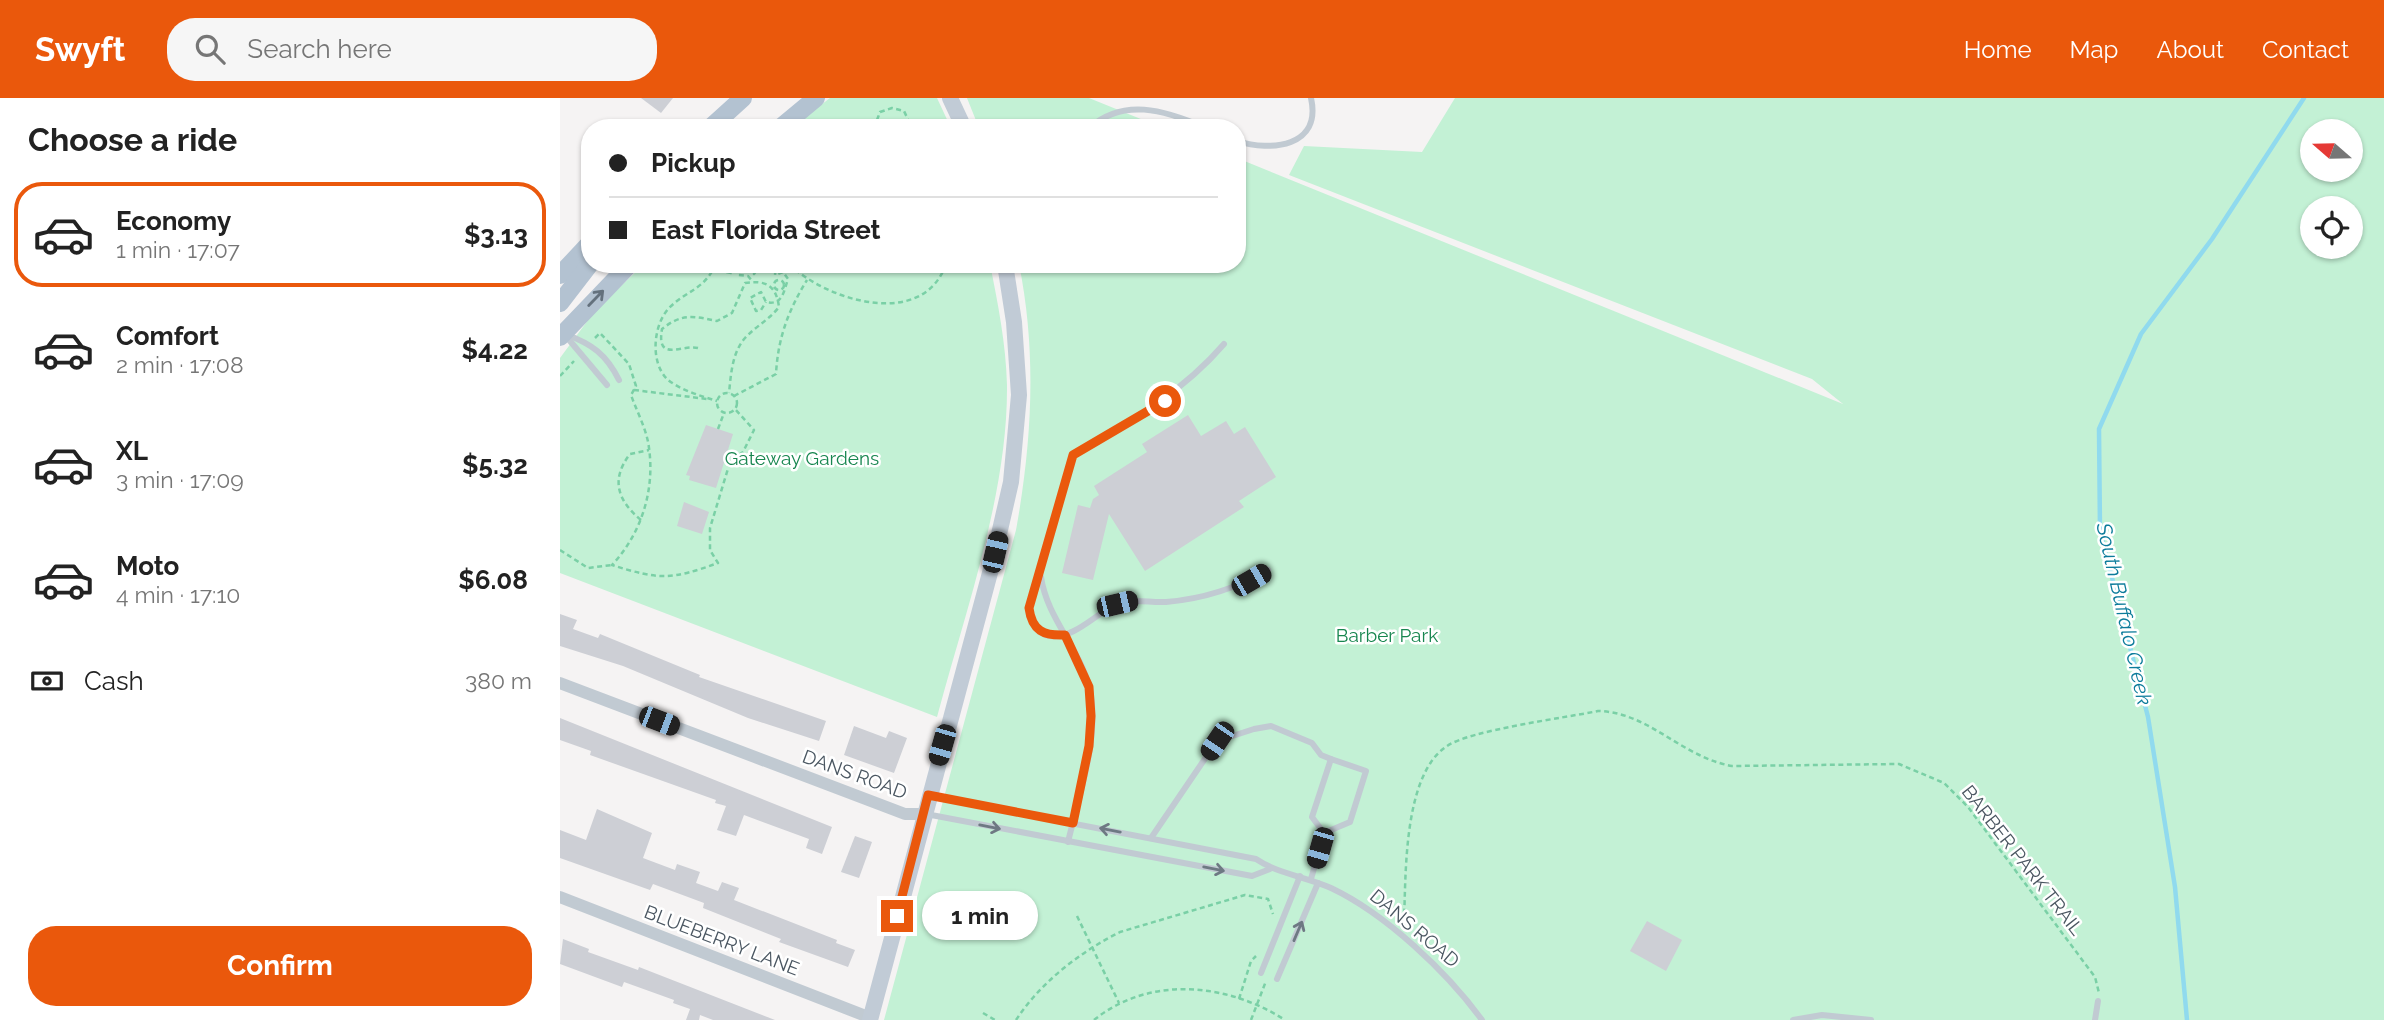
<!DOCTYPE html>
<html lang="en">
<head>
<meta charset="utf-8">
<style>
  body { margin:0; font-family:Raleway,sans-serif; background:#f6f6f6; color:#222; height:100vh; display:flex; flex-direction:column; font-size:26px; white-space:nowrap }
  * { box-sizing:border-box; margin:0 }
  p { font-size:23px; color:#767676 }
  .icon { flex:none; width:38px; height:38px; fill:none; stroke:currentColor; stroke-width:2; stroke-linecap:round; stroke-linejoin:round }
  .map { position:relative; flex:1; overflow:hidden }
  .side { display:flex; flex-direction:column; background:#fff; width:560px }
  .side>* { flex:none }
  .top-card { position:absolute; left:21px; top:21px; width:665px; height:154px; border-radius:28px; box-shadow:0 2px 5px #0004; display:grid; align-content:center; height:154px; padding:0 28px; background:#fff }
  .needle { width:46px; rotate:290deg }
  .buttons { position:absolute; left:1740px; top:21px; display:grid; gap:14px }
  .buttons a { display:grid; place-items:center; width:63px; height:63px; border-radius:50%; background:#fff; box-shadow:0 2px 5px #0004; font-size:35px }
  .end { position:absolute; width:32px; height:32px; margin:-16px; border:9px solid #ea580c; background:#fff; box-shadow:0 0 0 4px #fff }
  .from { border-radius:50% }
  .bubble { position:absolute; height:49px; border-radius:24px; background:#fff; box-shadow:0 2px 5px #0004; font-size:23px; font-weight:700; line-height:49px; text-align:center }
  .car { position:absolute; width:21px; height:42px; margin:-21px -10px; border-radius:9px; box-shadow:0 0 5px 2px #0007; background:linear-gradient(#222 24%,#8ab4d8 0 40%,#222 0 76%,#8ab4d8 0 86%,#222 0) }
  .top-card b { display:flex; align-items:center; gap:24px; height:66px; font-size:26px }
  .top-card b+b { border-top:2px solid #e0e0e0 }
  .top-card i { width:18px; height:18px; background:#222 }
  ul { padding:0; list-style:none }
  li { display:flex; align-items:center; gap:21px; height:105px; margin:0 14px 10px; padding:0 14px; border:4px solid transparent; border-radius:28px }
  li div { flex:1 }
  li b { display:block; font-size:26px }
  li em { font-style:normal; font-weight:700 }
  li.active { border-color:#ea580c }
  li>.icon { width:63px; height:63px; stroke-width:1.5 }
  h2 { padding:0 28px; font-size:32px; line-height:84px }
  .pay { display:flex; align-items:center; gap:18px; height:77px; padding:0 28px; font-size:26px }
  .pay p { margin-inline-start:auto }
  .action { display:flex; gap:14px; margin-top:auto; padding:14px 28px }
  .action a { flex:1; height:80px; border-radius:28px; background:#ea580c; color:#fff; font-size:28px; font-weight:700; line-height:80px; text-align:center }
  header { display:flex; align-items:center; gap:42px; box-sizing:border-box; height:98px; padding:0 35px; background:#ea580c; color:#fff }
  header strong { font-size:33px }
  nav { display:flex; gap:38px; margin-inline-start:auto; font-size:24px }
  .search { width:490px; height:63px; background:#f6f6f6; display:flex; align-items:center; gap:18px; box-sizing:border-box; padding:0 24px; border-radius:28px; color:#767676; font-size:26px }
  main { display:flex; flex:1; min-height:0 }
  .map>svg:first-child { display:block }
</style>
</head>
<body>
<header>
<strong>Swyft</strong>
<div class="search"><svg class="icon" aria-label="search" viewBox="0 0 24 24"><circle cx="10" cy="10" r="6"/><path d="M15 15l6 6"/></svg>Search here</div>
<nav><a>Home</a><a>Map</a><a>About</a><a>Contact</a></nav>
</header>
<main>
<section class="side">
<h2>Choose a ride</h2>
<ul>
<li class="active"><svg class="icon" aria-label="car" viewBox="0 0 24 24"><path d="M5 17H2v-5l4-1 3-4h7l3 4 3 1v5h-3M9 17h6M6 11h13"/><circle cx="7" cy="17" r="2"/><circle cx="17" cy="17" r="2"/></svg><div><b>Economy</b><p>1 min · 17:07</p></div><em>$3.13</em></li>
<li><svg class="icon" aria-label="car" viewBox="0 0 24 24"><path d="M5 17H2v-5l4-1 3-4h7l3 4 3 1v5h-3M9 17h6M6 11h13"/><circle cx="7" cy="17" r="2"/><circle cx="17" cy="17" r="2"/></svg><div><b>Comfort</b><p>2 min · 17:08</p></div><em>$4.22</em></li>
<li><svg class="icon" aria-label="car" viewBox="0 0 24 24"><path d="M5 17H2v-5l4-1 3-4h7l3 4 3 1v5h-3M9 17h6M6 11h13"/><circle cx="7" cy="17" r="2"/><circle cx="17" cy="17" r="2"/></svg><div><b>XL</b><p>3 min · 17:09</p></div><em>$5.32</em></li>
<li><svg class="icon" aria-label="car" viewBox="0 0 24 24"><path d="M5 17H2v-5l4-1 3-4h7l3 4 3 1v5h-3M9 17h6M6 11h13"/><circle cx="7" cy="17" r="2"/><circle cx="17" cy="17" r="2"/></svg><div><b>Moto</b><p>4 min · 17:10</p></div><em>$6.08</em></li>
</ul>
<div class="pay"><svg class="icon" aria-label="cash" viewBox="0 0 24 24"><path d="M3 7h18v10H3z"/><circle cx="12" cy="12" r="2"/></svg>Cash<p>380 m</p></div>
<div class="action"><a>Confirm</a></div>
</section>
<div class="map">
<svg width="1824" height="922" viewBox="0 0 1824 922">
  <rect width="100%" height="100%" fill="#f5f3f3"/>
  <g fill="#c3f1d5" fill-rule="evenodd">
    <path d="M270 0H377L391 30H231Z"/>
    <path d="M407 0H529L603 30H419Z"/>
    <path d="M895 0H1824V922H324L456 432C472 344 477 255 459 166H677V60L1283 306 1252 281 729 77 744 48 862 54ZM1752 33H1790V72H1752ZM1752 110H1790V149H1752Z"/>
    <path d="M84 166H430C438 206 446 246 447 287 448 396 405 514 377 619L0 475V260L34 214Z"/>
  </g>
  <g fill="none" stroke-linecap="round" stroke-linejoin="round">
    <path stroke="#90daee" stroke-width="4.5" d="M1627 922 1615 789 1588 619 1540 433 1539 331 1581 236 1652 141 1744 0"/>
  </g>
  <g fill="#cdcfd5">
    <path d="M81 0H113L101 15Z"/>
    <path d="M628 317 641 338 666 323 674 336 685 329 716 379 679 403 684 409 585 473 549 416 533 482 502 475 518 407 530 410 533 401 539 397 534 388 587 354 582 346Z"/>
    <path d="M146 327 173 336 156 390 129 382 130 378 126 377Z"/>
    <path d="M124 404 149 414 142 436 117 428Z"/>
    <path d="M0 516 17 522 13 531 38 540 40 536 140 577 139 579 266 623 259 643 188 620 63 568 0 548Z"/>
    <path d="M0 620 272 729 262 756 246 750 249 741 184 717 176 738 157 732 166 708 155 705 156 702 30 657 31 653 0 642Z"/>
    <path d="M294 628 326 640 329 633 347 640 334 675 284 657Z"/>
    <path d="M37 711 92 735 83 760 115 772 117 766 140 774 136 785 158 793 162 784 179 790 174 802 277 842 276 845 295 852 288 869 219 844 221 841 143 810 144 805 93 786 90 792 0 760V732L26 742Z"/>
    <path d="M295 738 312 744 299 780 281 774Z"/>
    <path d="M1087 823 1122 842 1106 873 1070 853Z"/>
    <path d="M3 841 29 851 28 854 78 872 79 869 215 922H153L140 917 139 922H126L130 911 113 905 114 902 64 884 62 889 0 866Z"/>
  </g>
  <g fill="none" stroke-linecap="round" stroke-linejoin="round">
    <g stroke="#7ad0a6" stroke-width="2.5" stroke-dasharray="5 3.5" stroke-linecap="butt">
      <path d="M291 30 314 25"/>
      <path d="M314 30 320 14 332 10 344 13 352 30"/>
      <path d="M156 166C144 192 127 192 109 210 93 227 90 264 107 281 120 292 141 298 157 303"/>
      <path d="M164 166 166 174 171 175 173 173 167 170 172 167 177 170 178 177 188 178 193 184"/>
      <path d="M178 166 185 172 188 166"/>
      <path d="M195 166 194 176 201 166"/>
      <path d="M203 166 204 173 216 167 215 177 223 174 228 181C224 192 223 208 206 204L201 194 190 200 196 213 201 212 206 204"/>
      <path d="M229 166C267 203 363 232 386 166"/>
      <circle cx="219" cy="187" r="5"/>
      <path d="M35 240 40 235 69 266 76 288 71 297C77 314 87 332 89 350 95 393 81 436 52 467 99 482 111 482 158 465L150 452V430L170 364 183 354 194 332 175 311"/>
      <path d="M138 250C122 246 96 265 102 231 122 215 133 218 157 223L172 215 185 185C206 182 216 187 219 209 209 222 196 228 185 240 172 255 171 276 169 295"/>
      <path d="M0 278 14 263"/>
      <path d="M74 292 147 301"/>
      <circle cx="167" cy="305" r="10"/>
      <path d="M174 298 216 276C218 240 228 213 247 182"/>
      <path d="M158 331 164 315"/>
      <path d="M81 422C58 403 50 382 70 356L89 352"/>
      <path d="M0 452 28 470 52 467"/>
      <path d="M517 818 559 905"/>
      <path d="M844 824C846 776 843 677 887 648 911 632 1004 620 1038 613 1089 614 1121 659 1172 668L1339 666 1384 685 1408 709 1535 879 1539 895"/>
      <path d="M679 901 691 863 696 858"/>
      <path d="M423 915 435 922"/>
      <path d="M456 922C481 884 520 854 560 834L685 797 708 801 713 816"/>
      <path d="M534 922C590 877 667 885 725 922"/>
      <path d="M691 922 706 883"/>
    </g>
    <g stroke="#c1cad2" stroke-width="6">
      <path d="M529 30C563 0 603 11 646 30"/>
      <path d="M677 43C711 54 762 49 751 0"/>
      <path d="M5 236C32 246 46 256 59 282"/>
      <path d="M5 237 47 287"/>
      <path d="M664 246C621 296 568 325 513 357L469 510C471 522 475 536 490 538 515 541 536 515 557 506 574 500 589 505 606 504 642 501 677 490 708 472"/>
      <path d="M481 479C487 520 518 548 529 588 541 636 519 697 508 744"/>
      <path d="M371 698 696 761C718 776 747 779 771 790 826 816 887 874 922 922"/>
      <path d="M366 716 692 778 710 771"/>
      <path d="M591 740 657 643 694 631 711 628 752 645 761 657 771 661"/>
      <path d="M751 781 764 735 752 719 771 661 806 673 790 724 764 735"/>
      <path d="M701 875 740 778"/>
      <path d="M717 881 758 785"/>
      <path d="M1233 922 1262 917 1311 922"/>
      <path d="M1535 922 1538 903"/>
    </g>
    <g stroke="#c1cad2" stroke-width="12">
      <path d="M0 585 345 716H363"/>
      <path d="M0 799 311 920"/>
    </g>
    <g stroke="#c1cbd6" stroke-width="16">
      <path d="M390 0 404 30"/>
      <path d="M310 922 431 471 451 384 459 297 454 224 445 166"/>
    </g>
    <g stroke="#b3c2d1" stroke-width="18">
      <path d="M150 30 183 0"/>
      <path d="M220 30 256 0"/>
      <path d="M0 177 30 145"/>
      <path d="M0 205 30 166"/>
      <path d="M0 239 70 166"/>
    </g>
  </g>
  <defs><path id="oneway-shaft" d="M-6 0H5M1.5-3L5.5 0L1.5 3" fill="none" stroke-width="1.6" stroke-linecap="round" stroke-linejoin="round" transform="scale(1.75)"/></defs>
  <use stroke="#64717d" href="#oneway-shaft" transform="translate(36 200) rotate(-46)"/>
  <g stroke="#6e7983">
    <use href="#oneway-shaft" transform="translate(430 729) rotate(11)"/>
    <use href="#oneway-shaft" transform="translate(550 732) rotate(-169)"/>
    <use href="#oneway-shaft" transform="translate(654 771) rotate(11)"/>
    <use href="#oneway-shaft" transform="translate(738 833) rotate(-67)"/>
  </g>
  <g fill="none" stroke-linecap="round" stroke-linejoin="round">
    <path stroke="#ea580c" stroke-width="9" d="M337 818 368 697 513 725 529 648 531 618 529 589 505 537C484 538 472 533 469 510L513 357 605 303"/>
  </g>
  <g text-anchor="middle" stroke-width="5" stroke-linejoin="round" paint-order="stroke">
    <g font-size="19" fill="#17864f" stroke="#fff">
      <text x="242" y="367">Gateway Gardens</text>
      <text x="827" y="544">Barber Park</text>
    </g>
    <g font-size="19" fill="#4a5661" stroke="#fff">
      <text transform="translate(295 676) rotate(20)" y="7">DANS ROAD</text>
      <text transform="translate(1463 762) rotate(52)" y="7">BARBER PARK TRAIL</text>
      <text transform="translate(855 830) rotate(40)" y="7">DANS ROAD</text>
      <text transform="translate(162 842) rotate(21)" y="7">BLUEBERRY LANE</text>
    </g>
    <g font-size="21" font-style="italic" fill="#0c7c9b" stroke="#fff">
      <text transform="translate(1564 516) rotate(77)" y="7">South Buffalo Creek</text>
    </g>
  </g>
</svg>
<div class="buttons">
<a><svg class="needle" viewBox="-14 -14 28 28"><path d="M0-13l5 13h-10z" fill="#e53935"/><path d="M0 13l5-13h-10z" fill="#767676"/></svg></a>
<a><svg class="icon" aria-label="locate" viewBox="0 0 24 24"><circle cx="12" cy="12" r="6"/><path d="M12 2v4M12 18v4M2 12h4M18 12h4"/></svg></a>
</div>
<i class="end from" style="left:605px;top:303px"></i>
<i class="end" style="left:337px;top:818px"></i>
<div class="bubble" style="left:362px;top:793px;width:116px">1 min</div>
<i class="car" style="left:435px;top:454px;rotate:13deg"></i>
<i class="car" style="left:691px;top:482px;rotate:60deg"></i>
<i class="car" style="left:557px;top:506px;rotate:77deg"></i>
<i class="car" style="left:99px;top:623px;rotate:111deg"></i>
<i class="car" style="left:657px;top:643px;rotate:214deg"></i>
<i class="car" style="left:382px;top:647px;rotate:196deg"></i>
<i class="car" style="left:760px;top:750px;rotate:196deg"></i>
<div class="top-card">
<b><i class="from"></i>Pickup</b>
<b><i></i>East Florida Street</b>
</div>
</div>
</main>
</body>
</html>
